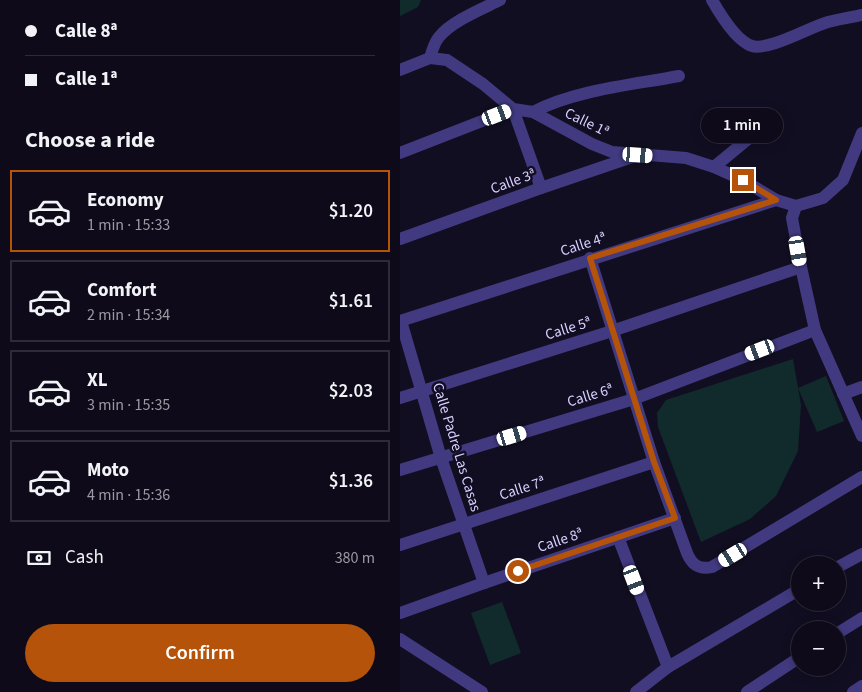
<!DOCTYPE html>
<html lang="en">
<head>
<meta charset="utf-8">
<style>
  body { margin:0; font-family:"Source Sans 3",sans-serif; background:#171323; color:#f1f3f6; height:100vh; display:flex; flex-direction:column; font-size:19px; white-space:nowrap }
  * { box-sizing:border-box; margin:0 }
  p { font-size:16px; color:#9b9aa2 }
  .icon { flex:none; width:28px; height:28px; fill:none; stroke:currentColor; stroke-width:2; stroke-linecap:round; stroke-linejoin:round }
  .map { position:relative; flex:1; overflow:hidden }
  .panel { display:flex; flex-direction:column; background:#0e0a1a; width:400px }
  .panel>* { flex:none }
  .guide { display:grid; align-content:center; height:110px; padding:0 25px; background:#0e0a1a }
  .tools { position:absolute; left:391px; top:556px; display:grid; gap:10px }
  .tools a { display:grid; place-items:center; width:55px; height:55px; border-radius:50%; background:#0e0a1a; box-shadow:0 2px 12px #0003,0 0 0 1px #2e2b39; font-size:25px }
  .end { position:absolute; width:22px; height:22px; margin:-11px; border:6px solid #b45309; background:#fff; box-shadow:0 0 0 2px #fff }
  .from { border-radius:50% }
  .bubble { position:absolute; height:35px; border-radius:18px; background:#0e0a1a; box-shadow:0 2px 12px #0003,0 0 0 1px #2e2b39; font-size:16px; font-weight:600; line-height:35px; text-align:center }
  .car { position:absolute; width:15px; height:30px; margin:-15px -8px; border-radius:6px; box-shadow:0 0 4px 1px #0007; background:linear-gradient(#fff 24%,#345 0 40%,#fff 0 76%,#345 0 86%,#fff 0) }
  .guide b { display:flex; align-items:center; gap:18px; height:48px; font-size:19px }
  .guide b+b { border-top:1px solid #2e2b39 }
  .guide i { width:12px; height:12px; background:#f1f3f6 }
  ul { padding:0; list-style:none }
  li { display:flex; align-items:center; gap:15px; height:82px; margin:0 10px 8px; padding:0 15px; border:2px solid #2e2b39; border-radius:0px }
  li div { flex:1 }
  li b { display:block; font-size:19px }
  li em { font-style:normal; font-weight:600 }
  li.current { border-color:#b45309 }
  li>.icon { width:45px; height:45px; stroke-width:1.5 }
  h2 { padding:0 25px; font-size:22px; line-height:60px }
  .pay { display:flex; align-items:center; gap:12px; height:55px; padding:0 25px; font-size:19px }
  .pay p { margin-inline-start:auto }
  .action { display:flex; gap:10px; margin-top:auto; padding:10px 25px }
  .action a { flex:1; height:58px; border-radius:30px; background:#b45309; color:#fff; font-size:20px; font-weight:600; line-height:58px; text-align:center }
  main { display:flex; flex:1; min-height:0 }
  .map>svg:first-child { display:block }
</style>
</head>
<body>
<main>
<section class="panel">
<div class="guide">
<b><i class="from"></i>Calle 8ª</b>
<b><i></i>Calle 1ª</b>
</div>
<h2>Choose a ride</h2>
<ul>
<li class="current"><svg class="icon" aria-label="car" viewBox="0 0 24 24"><path d="M5 17H2v-5l4-1 3-4h7l3 4 3 1v5h-3M9 17h6M6 11h13"/><circle cx="7" cy="17" r="2"/><circle cx="17" cy="17" r="2"/></svg><div><b>Economy</b><p>1 min · 15:33</p></div><em>$1.20</em></li>
<li><svg class="icon" aria-label="car" viewBox="0 0 24 24"><path d="M5 17H2v-5l4-1 3-4h7l3 4 3 1v5h-3M9 17h6M6 11h13"/><circle cx="7" cy="17" r="2"/><circle cx="17" cy="17" r="2"/></svg><div><b>Comfort</b><p>2 min · 15:34</p></div><em>$1.61</em></li>
<li><svg class="icon" aria-label="car" viewBox="0 0 24 24"><path d="M5 17H2v-5l4-1 3-4h7l3 4 3 1v5h-3M9 17h6M6 11h13"/><circle cx="7" cy="17" r="2"/><circle cx="17" cy="17" r="2"/></svg><div><b>XL</b><p>3 min · 15:35</p></div><em>$2.03</em></li>
<li><svg class="icon" aria-label="car" viewBox="0 0 24 24"><path d="M5 17H2v-5l4-1 3-4h7l3 4 3 1v5h-3M9 17h6M6 11h13"/><circle cx="7" cy="17" r="2"/><circle cx="17" cy="17" r="2"/></svg><div><b>Moto</b><p>4 min · 15:36</p></div><em>$1.36</em></li>
</ul>
<div class="pay"><svg class="icon" aria-label="cash" viewBox="0 0 24 24"><path d="M3 7h18v10H3z"/><circle cx="12" cy="12" r="2"/></svg>Cash<p>380 m</p></div>
<div class="action"><a>Confirm</a></div>
</section>
<div class="map">
<svg width="462" height="692" viewBox="0 0 462 692">
  <rect width="100%" height="100%" fill="#120e22"/>
  <g fill="#112b2c">
    <path d="M0 0H21L18 7 0 16Z"/>
    <path d="M393 359 401 405 398 451 376 496 350 519 301 542 258 427 257 413 266 400Z"/>
    <path d="M426 376 444 421 417 432 398 388Z"/>
    <path d="M102 602 121 653 90 665 71 613Z"/>
  </g>
  <g fill="none" stroke-linecap="round" stroke-linejoin="round">
    <g stroke="#413a80" stroke-width="12">
      <path d="M312 0C320 14 336 41 352 46 369 51 410 27 428 22 439 19 451 17 462 15"/>
      <path d="M30 58C32 51 34 43 39 37 52 21 82 9 100 0"/>
      <path d="M0 70 30 58 47 60 83 84 113 109 133 112 192 144 212 152 286 158 314 167 343 180 376 200 396 206"/>
      <path d="M133 112C175 90 232 85 279 76"/>
      <path d="M0 153 113 109 141 188"/>
      <path d="M314 167 360 129 368 117"/>
      <path d="M396 206 392 218 401 267 415 330 462 436"/>
      <path d="M396 206 423 198 443 180 462 133"/>
      <path d="M0 239 141 188 235 156"/>
      <path d="M190 258 254 462 287 553C292 565 299 570 312 567L462 477"/>
      <path d="M0 321 376 200"/>
      <path d="M1 321 41 458 84 583"/>
      <path d="M443 394 462 387"/>
      <path d="M0 398 212 331 401 267"/>
      <path d="M0 470 234 399 415 330"/>
      <path d="M218 537 268 667"/>
      <path d="M0 545 254 462"/>
      <path d="M438 567 462 554"/>
      <path d="M0 613 84 583 275 518"/>
      <path d="M438 633 462 618"/>
      <path d="M0 639 82 692"/>
      <path d="M236 692 268 667 400 589"/>
      <path d="M347 692 400 657"/>
      <path d="M453 692 462 686"/>
    </g>
  </g>
  <g fill="none" stroke-linecap="round" stroke-linejoin="round">
    <path stroke="#b45309" stroke-width="6" d="M118 571 275 518 254 462 190 258 376 200 343 180"/>
  </g>
  <g text-anchor="middle" stroke-width="5" stroke-linejoin="round" paint-order="stroke">
    <g font-size="15" fill="#d8cffe" stroke="#120e22">
      <text transform="translate(187 122) rotate(26)" y="5">Calle 1ª</text>
      <text transform="translate(113 181) rotate(-20)" y="5">Calle 3ª</text>
      <text transform="translate(183 244) rotate(-18)" y="5">Calle 4ª</text>
      <text transform="translate(168 328) rotate(-17)" y="5">Calle 5ª</text>
      <text transform="translate(190 395) rotate(-17)" y="5">Calle 6ª</text>
      <text transform="translate(57 447) rotate(73)" y="5">Calle Padre Las Casas</text>
      <text transform="translate(122 488) rotate(-18)" y="5">Calle 7ª</text>
      <text transform="translate(160 540) rotate(-19)" y="5">Calle 8ª</text>
    </g>
  </g>
</svg>
<div class="tools">
<a>+</a>
<a>−</a>
</div>
<i class="end from" style="left:118px;top:571px"></i>
<i class="end" style="left:343px;top:180px"></i>
<div class="bubble" style="left:301px;top:108px;width:82px">1 min</div>
<i class="car" style="left:97px;top:115px;rotate:69deg"></i>
<i class="car" style="left:238px;top:155px;rotate:94deg"></i>
<i class="car" style="left:398px;top:251px;rotate:170deg"></i>
<i class="car" style="left:360px;top:350px;rotate:249deg"></i>
<i class="car" style="left:112px;top:436px;rotate:73deg"></i>
<i class="car" style="left:333px;top:555px;rotate:239deg"></i>
<i class="car" style="left:234px;top:580px;rotate:159deg"></i>
</div>
</main>
</body>
</html>
